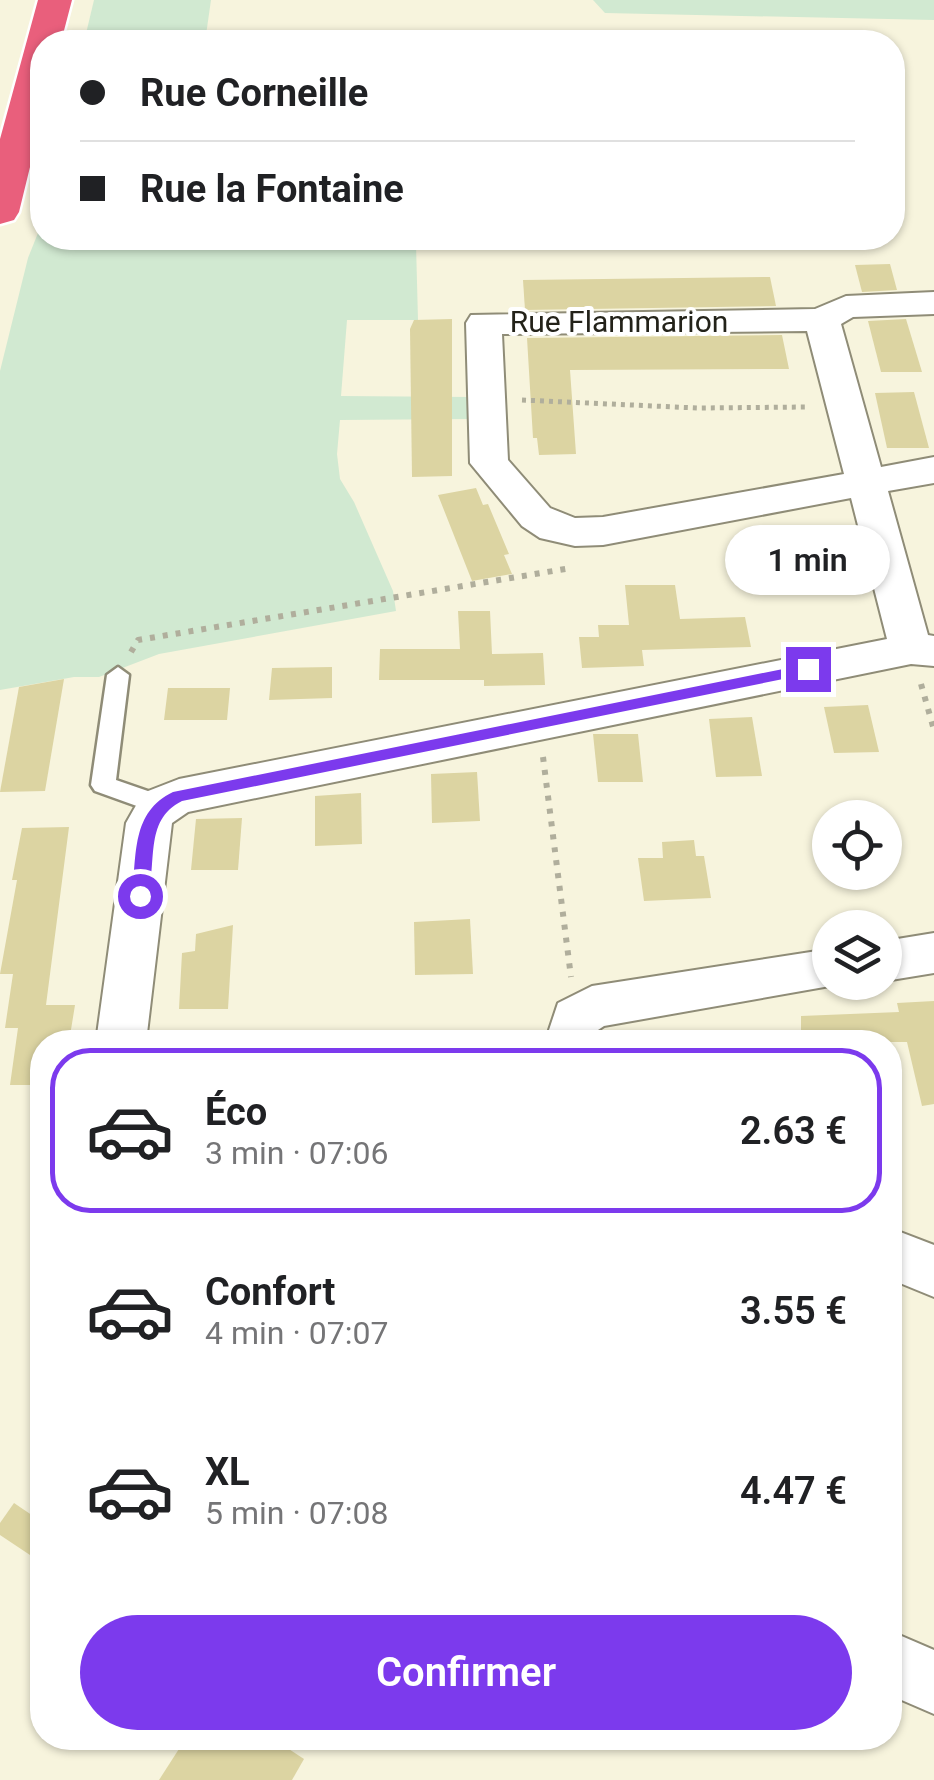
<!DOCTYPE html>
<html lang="fr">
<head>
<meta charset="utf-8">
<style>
  body { margin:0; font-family:Roboto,sans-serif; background:#f2f2f2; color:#202124; height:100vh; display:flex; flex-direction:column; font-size:38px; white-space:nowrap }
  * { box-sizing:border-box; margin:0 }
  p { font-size:32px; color:#757577 }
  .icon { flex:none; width:55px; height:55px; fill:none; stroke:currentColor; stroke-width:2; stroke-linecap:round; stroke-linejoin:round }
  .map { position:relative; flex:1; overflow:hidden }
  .side { position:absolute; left:30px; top:1030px; width:872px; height:720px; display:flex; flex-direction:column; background:#fff; border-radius:40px; box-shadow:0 2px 8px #0004 }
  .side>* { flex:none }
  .guide { position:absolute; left:30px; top:30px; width:875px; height:220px; border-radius:40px; box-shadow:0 2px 8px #0004; display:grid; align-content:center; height:220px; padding:0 50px; background:#fff }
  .buttons { position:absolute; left:812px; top:800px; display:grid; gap:20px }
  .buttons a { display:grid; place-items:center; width:90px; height:90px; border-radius:50%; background:#fff; box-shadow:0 2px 8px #0004; font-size:50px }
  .end { position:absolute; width:45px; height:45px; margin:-22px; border:12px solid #7c3aed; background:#fff; box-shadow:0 0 0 5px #fff }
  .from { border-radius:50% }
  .bubble { position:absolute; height:70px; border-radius:35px; background:#fff; box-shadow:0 2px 8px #0004; font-size:32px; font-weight:600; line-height:70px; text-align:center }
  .guide b { display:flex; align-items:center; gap:35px; height:95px; font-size:38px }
  .guide b+b { border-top:2px solid #e0e0e0 }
  .guide i { width:25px; height:25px; background:#202124 }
  ul { padding:18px 0 0; list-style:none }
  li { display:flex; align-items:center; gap:30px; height:165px; margin:0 20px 15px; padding:0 30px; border:5px solid transparent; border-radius:40px }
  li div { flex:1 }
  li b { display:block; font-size:38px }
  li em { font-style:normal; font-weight:600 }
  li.active { border-color:#7c3aed }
  li>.icon { width:90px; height:90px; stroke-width:1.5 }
  .button { display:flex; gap:20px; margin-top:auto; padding:20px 50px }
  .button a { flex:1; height:115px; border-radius:60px; background:#7c3aed; color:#fff; font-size:40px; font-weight:600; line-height:115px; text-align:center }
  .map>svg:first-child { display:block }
</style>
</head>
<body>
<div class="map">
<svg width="934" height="1780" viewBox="0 0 934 1780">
  <rect width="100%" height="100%" fill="#f7f4dd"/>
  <g fill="#d1e9d1">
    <path d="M94 0H211L205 42H84Z"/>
    <path d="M593 0H934V20L605 13Z"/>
    <path d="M42 223V238H140L139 245 416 244 418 320H347L341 396 470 397V419L340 420 337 454 340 479 354 502 393 591 396 611 159 654 99 677H74L0 690V371L28 258Z"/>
  </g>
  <g fill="#dcd4a2">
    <path d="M890 264 897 290 862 292 855 265Z"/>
    <path d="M770 277 776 306 525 310 523 280Z"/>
    <path d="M452 319V476L412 477 410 329 414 320Z"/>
    <path d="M906 319 922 372H881L868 321Z"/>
    <path d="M782 335 789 369 570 370 576 454 539 455 537 438H533L527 338Z"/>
    <path d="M914 392 929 448H887L875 393Z"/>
    <path d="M476 488 483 505 488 504 509 554 504 555 512 574 472 581 438 495Z"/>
    <path d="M625 585H675L680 619 745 617 751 647 642 650 644 666 582 668 579 637H599L598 625H629Z"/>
    <path d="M458 611H490L492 654 543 653 545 685 484 686V680H379L380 649H460Z"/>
    <path d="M332 667V698L269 700 272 668Z"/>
    <path d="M64 679 45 791 0 792 19 687Z"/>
    <path d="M168 688H230L227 720H164Z"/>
    <path d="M868 705 879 752 834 753 824 707Z"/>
    <path d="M752 717 762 776 716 777 709 719Z"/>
    <path d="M593 734H638L643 782H598Z"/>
    <path d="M477 772 480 821 432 823 431 774Z"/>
    <path d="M361 793 362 844 315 846V796Z"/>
    <path d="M242 818 238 870H191L196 819Z"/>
    <path d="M69 827 46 1005H75L69 1042H42V1085H10L18 1028H5L13 974H0L17 880H12L22 828Z"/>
    <path d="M819 834H830V872H885V848L891 874 827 876Z"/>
    <path d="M694 840 696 856H704L711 898 644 901 638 858H663L662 842Z"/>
    <path d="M470 919 473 974 415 975 414 922Z"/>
    <path d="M233 925 228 1009H179L182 953 195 951 196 934Z"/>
    <path d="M934 1001V1104L922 1106 907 1042H801V1016L899 1012 897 1003Z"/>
    <path d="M14 1503 42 1522V1539L30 1555 0 1535V1523Z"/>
    <path d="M186 1738H272L304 1759 292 1780H159Z"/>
  </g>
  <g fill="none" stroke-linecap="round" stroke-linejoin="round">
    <defs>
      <path id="lane" d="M118 667 129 675 116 780 168 798 171 805 168 812 159 814 95 791 91 785 107 675Z"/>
      <g id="street">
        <path d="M934 292V314L853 317 841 324 881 467 934 457V483L888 491 928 635 934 636V666L911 664 188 812 172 823 146 1042H96L126 823 143 793 179 779 887 639 851 498 603 545 575 546 540 538 522 526 470 463 466 323 471 315 815 309 846 296ZM807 331 844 474 603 517 575 518 550 508 508 460 502 334Z"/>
        <path d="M934 933V973L885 981V941Z"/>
        <path d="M830 949V982L847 983 604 1026 598 1030 595 1042H545L558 1003 592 986Z"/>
        <path d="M890 1228 934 1245V1297L890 1279Z"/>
        <path d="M890 1631 934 1650V1714L890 1695Z"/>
      </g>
      <path id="highway" d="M38 0H72L61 42H42V118L19 212 14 220 0 224V139Z"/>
    </defs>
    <use href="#lane" stroke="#8f8c77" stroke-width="5"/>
    <use href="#street" stroke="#8f8c77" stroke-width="4"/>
    <use href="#highway" stroke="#fff" stroke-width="5"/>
    <path stroke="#b0ae9c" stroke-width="5" stroke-dasharray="4 5" stroke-linecap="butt" d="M522 400 697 408 809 407"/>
    <g stroke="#b0ae9c" stroke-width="6" stroke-dasharray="5 8" stroke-linecap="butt">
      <path d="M131 652 138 640 571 568"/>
      <path d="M921 684 934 730"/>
      <path d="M543 757 571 977"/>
    </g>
    <use href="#lane" fill="#fff" fill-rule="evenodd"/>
    <use href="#street" fill="#fff" fill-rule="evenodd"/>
    <use href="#highway" fill="#e95f7c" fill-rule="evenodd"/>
  </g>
  <path fill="#7c3aed" d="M808 664 816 669 813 673 182 801C142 821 159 865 146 901H134L132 896C137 855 131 812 173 792Z"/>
  <g text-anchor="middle" stroke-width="8" stroke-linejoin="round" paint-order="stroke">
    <g font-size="30" fill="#232219" stroke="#fff">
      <text x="619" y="332">Rue Flammarion</text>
    </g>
  </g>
</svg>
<div class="buttons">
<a><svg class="icon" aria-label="locate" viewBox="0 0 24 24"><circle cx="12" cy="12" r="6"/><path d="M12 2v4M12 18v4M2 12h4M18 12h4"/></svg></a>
<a><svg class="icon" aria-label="layers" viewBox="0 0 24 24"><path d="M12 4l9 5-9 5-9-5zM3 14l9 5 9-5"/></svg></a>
</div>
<i class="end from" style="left:140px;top:896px"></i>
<i class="end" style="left:808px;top:669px"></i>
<div class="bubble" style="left:725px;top:525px;width:165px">1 min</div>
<div class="guide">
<b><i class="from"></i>Rue Corneille</b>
<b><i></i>Rue la Fontaine</b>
</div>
<section class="side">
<ul>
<li class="active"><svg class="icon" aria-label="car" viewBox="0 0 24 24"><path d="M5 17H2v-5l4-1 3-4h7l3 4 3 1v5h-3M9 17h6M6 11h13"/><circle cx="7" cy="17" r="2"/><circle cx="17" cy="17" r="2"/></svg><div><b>Éco</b><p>3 min · 07:06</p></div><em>2.63 €</em></li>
<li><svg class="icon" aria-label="car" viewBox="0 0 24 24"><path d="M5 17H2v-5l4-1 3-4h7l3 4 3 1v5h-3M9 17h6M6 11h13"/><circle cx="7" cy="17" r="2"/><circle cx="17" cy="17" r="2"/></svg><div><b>Confort</b><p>4 min · 07:07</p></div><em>3.55 €</em></li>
<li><svg class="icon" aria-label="car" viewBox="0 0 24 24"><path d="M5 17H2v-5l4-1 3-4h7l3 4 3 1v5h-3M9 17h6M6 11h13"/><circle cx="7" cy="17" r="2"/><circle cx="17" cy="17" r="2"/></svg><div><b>XL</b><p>5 min · 07:08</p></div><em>4.47 €</em></li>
</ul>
<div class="button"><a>Confirmer</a></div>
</section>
</div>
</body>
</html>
